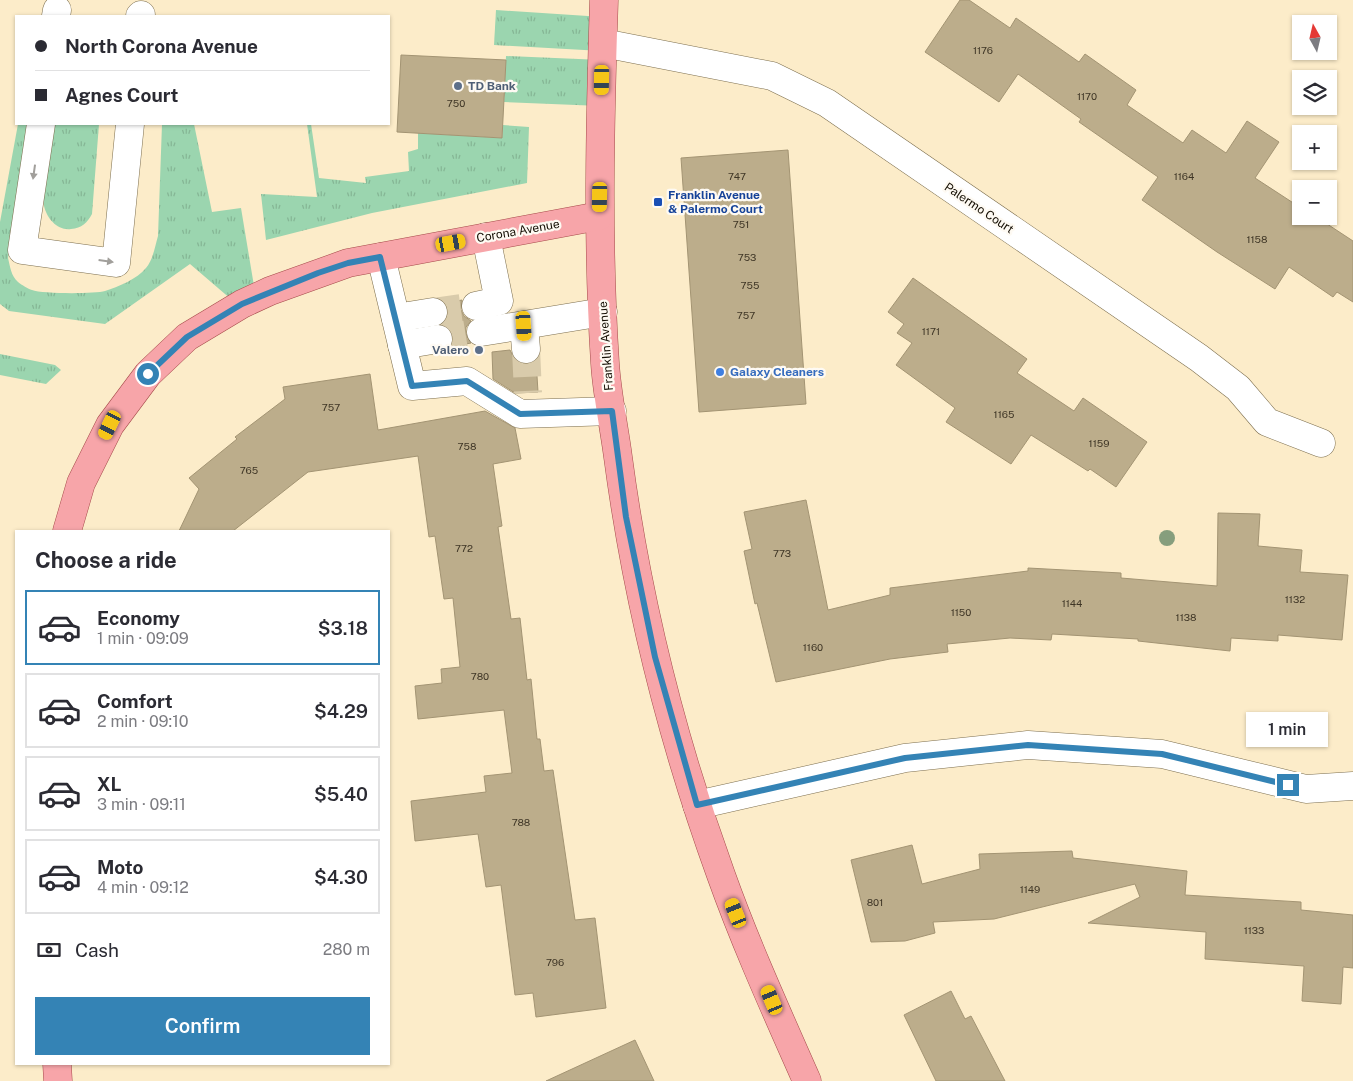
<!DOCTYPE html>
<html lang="en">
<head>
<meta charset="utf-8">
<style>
  body { margin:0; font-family:"Public Sans",sans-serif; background:#f2f2f3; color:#2b2b33; height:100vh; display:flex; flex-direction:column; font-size:19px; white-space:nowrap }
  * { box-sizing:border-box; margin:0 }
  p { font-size:16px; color:#7c7c81 }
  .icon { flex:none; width:28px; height:28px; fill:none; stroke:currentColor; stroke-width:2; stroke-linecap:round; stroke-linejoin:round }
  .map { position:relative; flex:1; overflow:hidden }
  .sheet { position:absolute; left:15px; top:530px; width:375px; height:535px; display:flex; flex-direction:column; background:#fff; border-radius:0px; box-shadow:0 1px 4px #0004 }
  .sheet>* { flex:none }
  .banner { position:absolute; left:15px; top:15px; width:375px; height:110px; border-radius:0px; box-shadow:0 1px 4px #0004; display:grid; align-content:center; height:110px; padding:0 20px; background:#fff }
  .needle { width:32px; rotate:352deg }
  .fabs { position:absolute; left:1292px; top:15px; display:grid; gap:10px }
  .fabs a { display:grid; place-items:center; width:45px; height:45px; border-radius:0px; background:#fff; box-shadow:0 1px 4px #0004; font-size:25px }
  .end { position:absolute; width:22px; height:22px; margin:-11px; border:6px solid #3483b5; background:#fff; box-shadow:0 0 0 2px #fff }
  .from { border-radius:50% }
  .bubble { position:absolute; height:35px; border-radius:0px; background:#fff; box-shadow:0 1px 4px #0004; font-size:16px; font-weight:600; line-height:35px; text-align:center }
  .car { position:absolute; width:15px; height:30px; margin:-15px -8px; border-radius:6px; box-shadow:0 0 4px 1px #0007; background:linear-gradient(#f5c518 24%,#345 0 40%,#f5c518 0 76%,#345 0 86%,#f5c518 0) }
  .banner b { display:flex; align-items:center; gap:18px; height:48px; font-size:19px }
  .banner b+b { border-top:1px solid #e1e1e2 }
  .banner i { width:12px; height:12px; background:#2b2b33 }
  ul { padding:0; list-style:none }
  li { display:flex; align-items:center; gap:15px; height:75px; margin:0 10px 8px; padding:0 10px; border:2px solid #e1e1e2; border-radius:0px }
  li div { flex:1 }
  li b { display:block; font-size:19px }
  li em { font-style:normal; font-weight:600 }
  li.active { border-color:#3483b5 }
  li>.icon { width:45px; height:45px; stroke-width:1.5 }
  h2 { padding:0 20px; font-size:22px; line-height:60px }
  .pay { display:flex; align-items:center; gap:12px; height:55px; padding:0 20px; font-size:19px }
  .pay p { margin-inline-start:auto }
  .button { display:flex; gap:10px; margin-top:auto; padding:10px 20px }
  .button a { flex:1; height:58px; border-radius:0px; background:#3483b5; color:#fff; font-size:20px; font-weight:600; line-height:58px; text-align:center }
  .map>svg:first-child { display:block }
</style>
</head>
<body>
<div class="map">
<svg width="1353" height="1081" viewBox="0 0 1353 1081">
  <defs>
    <pattern id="grass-tufts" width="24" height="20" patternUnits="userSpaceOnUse" patternTransform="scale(1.25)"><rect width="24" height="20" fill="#9bd5af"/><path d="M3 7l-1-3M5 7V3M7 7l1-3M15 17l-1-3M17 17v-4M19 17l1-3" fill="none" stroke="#85b695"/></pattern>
  </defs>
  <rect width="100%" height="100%" fill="#fcecc9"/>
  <g fill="url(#grass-tufts)">
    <path d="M496 10 603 17 602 51 494 45Z"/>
    <path d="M506 56 602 60 601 106 504 102Z"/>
    <path d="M18 124H31L8 258C10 266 11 276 18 282 22 285 28 289 32 290 42 294 95 294 105 291 118 287 137 279 146 268 153 260 155 246 158 236L162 124H194L212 212 241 208 256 298 239 306 190 264 105 324 9 311 0 304V222Z"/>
    <path d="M51 124H99L92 214C87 223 82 228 71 229 58 231 47 219 44 206 43 199 45 190 45 183 46 163 47 143 51 124Z"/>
    <path d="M307 124H311L319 178 366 183 365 177 409 171 408 152 418 149V133L502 138 503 125 529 127 527 183 372 213 266 240 261 194 317 197Z"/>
    <path d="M0 354 55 365 61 370 46 384 0 375Z"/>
  </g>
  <g fill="#bcad8b" stroke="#a39473">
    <path d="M960 0H969L1010 28 1016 18 1079 62 1085 54 1136 90 1127 105 1183 143 1192 130 1226 153 1247 121 1279 142 1255 178 1301 208V216H1315L1353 241V302L1337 292 1333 297 1289 267 1275 289 1217 252 1142 200 1158 177 1079 122 1081 119 1018 74 999 102 925 52Z"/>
    <path d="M401 55 506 60 502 138 397 132Z"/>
    <path d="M788 150 806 404 699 412 681 158Z"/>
    <path d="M913 278 1027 359 1017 373 1074 411 1083 398 1147 442 1116 487 1090 469 1088 471 1031 435 1011 464 946 422 955 408 896 365 912 343 897 333 904 324 888 312Z"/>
    <path d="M462 300 461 310 464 316 471 321 466 327V334L471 343 451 347 453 336 450 329 443 324 448 317V310L446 303Z"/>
    <path d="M510 350 514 358 520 363 528 364 536 360 538 392 515 393 493 379 492 352Z"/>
    <path d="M370 374 378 430 485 411 515 428 521 459 493 464 502 526 498 527 511 619 520 618 527 680 531 679 537 739H540L544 771 553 770 575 920 595 918 606 1008 536 1017 533 993 515 995 501 885 486 887 478 834 415 841 411 801 486 792 484 776 512 773 504 710 418 719 415 686 442 683 441 669 460 667 453 598 444 599 435 536 429 537 418 456 308 472 233 531H179L199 489 189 478 237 439 235 437 285 399 283 387Z"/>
    <path d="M806 500 828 610 890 595V588L1028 571V568L1121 573V578L1217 586 1218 513 1260 514 1258 546 1302 550 1300 572 1348 575 1342 640 1278 635V641L1231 638 1230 651 1138 641V639L1052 634 1051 640 1010 638 947 644 948 652 890 659 776 682 757 603 755 604 744 551 752 549 744 512Z"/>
    <path d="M912 845 922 884 980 869 979 854 1072 851 1073 858 1187 871 1185 895 1301 902V910L1353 915V968L1343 967 1341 1004 1302 1001 1304 966 1205 959 1206 932 1088 923 1140 897 1135 884 994 919 933 922 935 933 905 941 871 942 851 860Z"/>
    <path d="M951 991 965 1019 971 1016 1005 1081H936L904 1015Z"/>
    <path d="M635 1040 654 1081H546Z"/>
  </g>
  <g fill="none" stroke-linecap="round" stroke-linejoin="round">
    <g stroke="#d9cbab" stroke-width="28" stroke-dasharray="28 14" stroke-linecap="butt">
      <path d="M433 312 476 306"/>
      <path d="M438 339 481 332"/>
      <path d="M526 349 528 393"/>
    </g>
    <defs>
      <g id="minor">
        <path d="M56 16 57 10"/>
        <path d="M140 16 141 15"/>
        <path d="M603 43 772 76 827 103 1199 358 1238 388 1267 422 1321 443"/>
        <path d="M41 124 22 250 116 263 130 124"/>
        <path d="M381 257 412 386 467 381 520 414 612 411"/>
        <path d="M476 306 499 301 486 237"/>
        <path d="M396 318 433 312"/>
        <path d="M524 326 526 349"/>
        <path d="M481 332 603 312"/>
        <path d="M402 345 438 339"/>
        <path d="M697 805 905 758 1028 745 1162 754 1306 789 1353 786"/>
      </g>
      <g id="major">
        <path d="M604 0C600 121 597 242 605 363 607 395 614 426 618 457 637 600 672 740 721 875 746 945 777 1013 807 1081"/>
        <path d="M67 531 81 483 110 425 148 374 187 337 242 304 270 291 348 263 599 216"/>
        <path d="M57 1064 58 1081"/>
      </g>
    </defs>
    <use href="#minor" stroke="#7d6f4f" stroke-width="29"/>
    <use href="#major" stroke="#a54a4a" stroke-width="29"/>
    <use href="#minor" stroke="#fff" stroke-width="28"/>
    <use href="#major" stroke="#f7a5a9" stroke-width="28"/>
  </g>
  <circle fill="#869e7d" cx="1167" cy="538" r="8"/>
  <defs><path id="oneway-solid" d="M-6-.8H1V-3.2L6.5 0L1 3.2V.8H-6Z" transform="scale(1.25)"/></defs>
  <g fill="#a19f9b">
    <use href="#oneway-solid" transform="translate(34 172) rotate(98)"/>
    <use href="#oneway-solid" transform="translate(106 261) rotate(8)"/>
  </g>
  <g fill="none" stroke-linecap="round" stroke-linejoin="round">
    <path stroke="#3483b5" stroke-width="6" d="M148 374 187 337 242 304 318 273 348 263 380 257 412 386 467 381 520 414 612 411 626 517 655 657 697 805 905 758 1028 745 1162 754 1288 785"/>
  </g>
  <g fill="#5c6f8a" stroke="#fefaf3" stroke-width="2">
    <circle cx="458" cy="86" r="5"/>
    <circle cx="479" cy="350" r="5"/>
  </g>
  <rect fill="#1a4fb4" stroke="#fefaf3" stroke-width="2" x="653" y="197" width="10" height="10" rx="2.5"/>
  <circle fill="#3f7fe0" stroke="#fefaf3" stroke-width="2" cx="720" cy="372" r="5"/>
  <g text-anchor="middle" stroke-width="4.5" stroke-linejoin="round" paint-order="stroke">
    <g font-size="10" fill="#3f3626">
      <text x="983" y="54">1176</text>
      <text x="1087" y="100">1170</text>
      <text x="456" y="107">750</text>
      <text x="737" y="180">747</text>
      <text x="1184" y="180">1164</text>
      <text x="741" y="228">751</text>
      <text x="1257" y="243">1158</text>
      <text x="747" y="261">753</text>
      <text x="750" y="289">755</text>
      <text x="746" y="319">757</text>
      <text x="931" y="335">1171</text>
      <text x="331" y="411">757</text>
      <text x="1004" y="418">1165</text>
      <text x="1099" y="447">1159</text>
      <text x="467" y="450">758</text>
      <text x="249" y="474">765</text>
      <text x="464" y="552">772</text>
      <text x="782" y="557">773</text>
      <text x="1295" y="603">1132</text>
      <text x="1072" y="607">1144</text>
      <text x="961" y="616">1150</text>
      <text x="1186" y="621">1138</text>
      <text x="813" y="651">1160</text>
      <text x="480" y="680">780</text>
      <text x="521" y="826">788</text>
      <text x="1030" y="893">1149</text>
      <text x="875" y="906">801</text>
      <text x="1254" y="934">1133</text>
      <text x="555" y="966">796</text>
    </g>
    <g font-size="12" font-weight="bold" fill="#4e5e75" stroke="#fefaf3" text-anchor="start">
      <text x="468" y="90">TD Bank</text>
      <text x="469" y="354" text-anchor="end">Valero</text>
    </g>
    <g font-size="12" font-weight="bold" fill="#164399" stroke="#fefaf3" text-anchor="start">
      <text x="668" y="199">Franklin Avenue<tspan x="668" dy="14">&amp; Palermo Court</tspan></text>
    </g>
    <g font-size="12" fill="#150f04" stroke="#fefaf3">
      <text transform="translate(979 208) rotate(34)" y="4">Palermo Court</text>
      <text transform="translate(518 231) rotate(-10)" y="4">Corona Avenue</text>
      <text transform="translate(606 346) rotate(-94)" y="4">Franklin Avenue</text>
    </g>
    <g font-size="12" font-weight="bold" fill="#366cbe" stroke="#fefaf3" text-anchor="start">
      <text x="730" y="376">Galaxy Cleaners</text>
    </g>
  </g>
</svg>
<div class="fabs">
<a><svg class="needle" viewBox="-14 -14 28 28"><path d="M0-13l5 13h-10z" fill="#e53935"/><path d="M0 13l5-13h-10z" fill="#7c7c81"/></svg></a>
<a><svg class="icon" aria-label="layers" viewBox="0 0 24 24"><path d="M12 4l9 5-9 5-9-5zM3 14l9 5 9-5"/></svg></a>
<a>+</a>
<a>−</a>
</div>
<i class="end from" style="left:148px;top:374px"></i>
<i class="end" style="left:1288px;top:785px"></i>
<div class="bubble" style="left:1246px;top:712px;width:82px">1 min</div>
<i class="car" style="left:602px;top:80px;rotate:181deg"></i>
<i class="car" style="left:600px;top:197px;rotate:181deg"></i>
<i class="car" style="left:451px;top:243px;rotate:80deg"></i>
<i class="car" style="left:524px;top:326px;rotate:176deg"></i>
<i class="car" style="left:110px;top:425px;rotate:206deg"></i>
<i class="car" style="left:736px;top:913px;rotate:338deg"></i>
<i class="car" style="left:772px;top:1000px;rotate:337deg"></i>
<div class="banner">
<b><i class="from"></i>North Corona Avenue</b>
<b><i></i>Agnes Court</b>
</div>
<section class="sheet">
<h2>Choose a ride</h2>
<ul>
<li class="active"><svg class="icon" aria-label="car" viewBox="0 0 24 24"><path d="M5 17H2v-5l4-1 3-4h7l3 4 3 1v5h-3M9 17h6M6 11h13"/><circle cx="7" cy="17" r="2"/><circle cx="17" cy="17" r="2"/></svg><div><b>Economy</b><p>1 min · 09:09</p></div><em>$3.18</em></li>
<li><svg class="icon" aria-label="car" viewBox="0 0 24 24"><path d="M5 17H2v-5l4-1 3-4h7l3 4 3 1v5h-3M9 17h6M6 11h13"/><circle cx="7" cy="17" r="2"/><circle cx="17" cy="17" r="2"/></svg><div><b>Comfort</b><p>2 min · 09:10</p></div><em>$4.29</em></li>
<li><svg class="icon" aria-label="car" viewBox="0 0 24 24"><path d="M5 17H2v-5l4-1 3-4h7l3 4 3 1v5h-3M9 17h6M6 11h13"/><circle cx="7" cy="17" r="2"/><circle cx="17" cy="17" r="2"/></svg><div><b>XL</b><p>3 min · 09:11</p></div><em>$5.40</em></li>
<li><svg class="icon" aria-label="car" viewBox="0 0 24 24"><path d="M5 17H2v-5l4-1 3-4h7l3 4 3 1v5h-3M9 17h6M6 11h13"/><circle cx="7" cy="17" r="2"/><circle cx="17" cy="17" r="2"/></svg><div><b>Moto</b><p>4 min · 09:12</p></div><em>$4.30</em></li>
</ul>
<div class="pay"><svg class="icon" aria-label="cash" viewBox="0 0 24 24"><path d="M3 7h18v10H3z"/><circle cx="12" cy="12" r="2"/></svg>Cash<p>280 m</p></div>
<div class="button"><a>Confirm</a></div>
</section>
</div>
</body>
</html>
